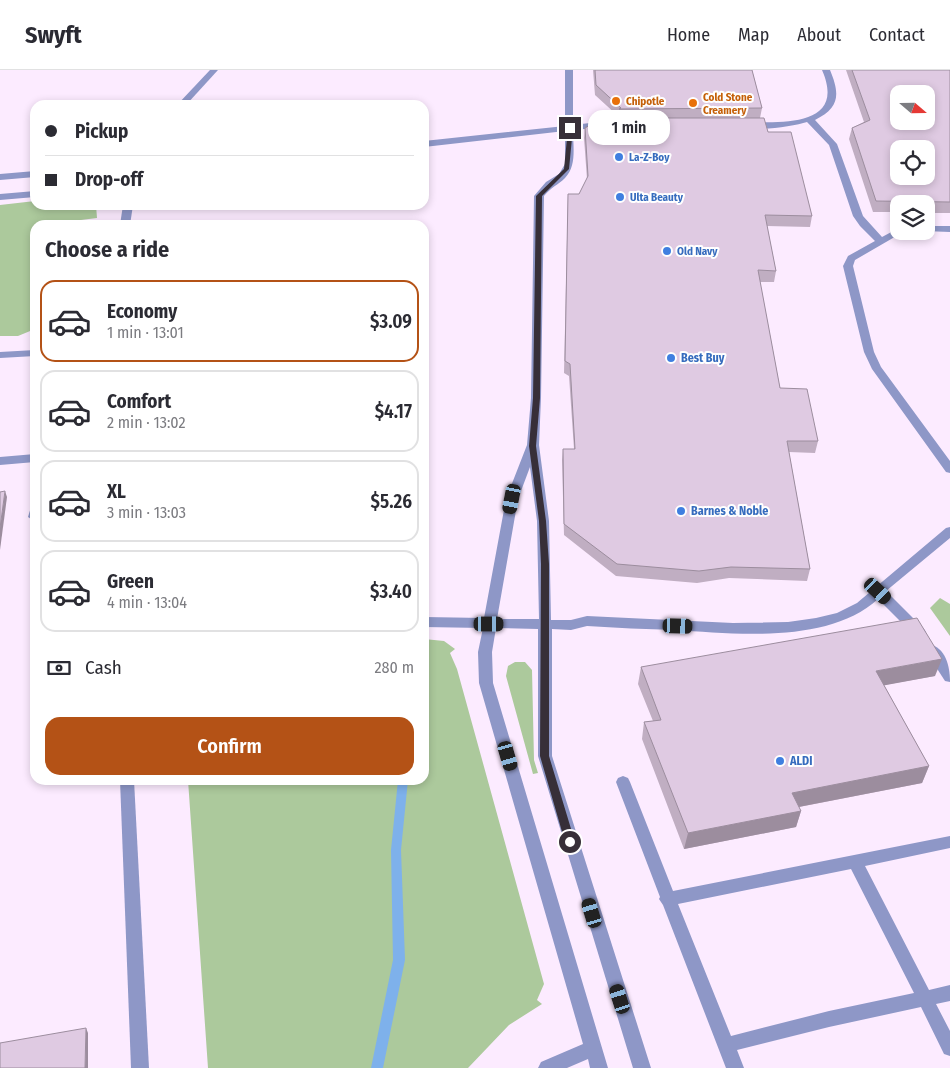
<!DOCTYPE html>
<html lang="en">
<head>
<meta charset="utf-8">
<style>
  body { margin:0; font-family:"Fira Sans Condensed",sans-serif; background:#f7f7f7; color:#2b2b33; height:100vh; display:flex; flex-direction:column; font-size:19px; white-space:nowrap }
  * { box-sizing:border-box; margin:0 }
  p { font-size:16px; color:#7c7c81 }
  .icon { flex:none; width:28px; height:28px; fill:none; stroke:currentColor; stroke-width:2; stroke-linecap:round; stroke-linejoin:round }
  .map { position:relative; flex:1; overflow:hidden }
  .panel { position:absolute; left:30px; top:150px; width:399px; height:565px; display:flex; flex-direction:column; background:#fff; border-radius:15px; box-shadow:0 2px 8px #0003 }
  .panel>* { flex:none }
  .banner { position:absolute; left:30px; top:30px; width:399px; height:110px; border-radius:15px; box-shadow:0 2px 8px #0003; display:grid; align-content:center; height:110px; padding:0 15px; background:#fff }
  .needle { width:32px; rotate:110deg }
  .controls { position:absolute; left:890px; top:15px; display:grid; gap:10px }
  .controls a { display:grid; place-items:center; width:45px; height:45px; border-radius:10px; background:#fff; box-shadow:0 2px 8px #0003; font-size:25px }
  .end { position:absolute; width:22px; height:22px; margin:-11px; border:6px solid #372f38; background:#fff; box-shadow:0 0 0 2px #fff }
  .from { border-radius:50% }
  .bubble { position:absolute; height:35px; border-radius:15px; background:#fff; box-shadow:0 2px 8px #0003; font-size:16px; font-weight:600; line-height:35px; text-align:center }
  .car { position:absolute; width:15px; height:30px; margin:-15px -8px; border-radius:6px; box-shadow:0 0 4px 1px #0007; background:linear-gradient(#222 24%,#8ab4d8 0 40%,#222 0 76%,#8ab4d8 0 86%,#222 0) }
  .banner b { display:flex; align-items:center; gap:18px; height:48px; font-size:19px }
  .banner b+b { border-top:1px solid #e1e1e2 }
  .banner i { width:12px; height:12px; background:#2b2b33 }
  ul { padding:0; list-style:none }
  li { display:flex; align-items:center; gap:15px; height:82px; margin:0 10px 8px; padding:0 5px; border:2px solid #e1e1e2; border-radius:15px }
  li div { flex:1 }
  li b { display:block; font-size:19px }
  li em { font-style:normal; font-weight:600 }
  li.active { border-color:#b45216 }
  li>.icon { width:45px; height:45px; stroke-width:1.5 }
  h2 { padding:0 15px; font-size:22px; line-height:60px }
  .pay { display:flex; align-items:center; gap:12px; height:55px; padding:0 15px; font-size:19px }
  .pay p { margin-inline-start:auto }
  .action { display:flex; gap:10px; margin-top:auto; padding:10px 15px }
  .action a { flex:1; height:58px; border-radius:15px; background:#b45216; color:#fff; font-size:20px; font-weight:600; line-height:58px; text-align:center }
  header { display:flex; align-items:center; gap:30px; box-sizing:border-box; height:70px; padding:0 25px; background:#fff; border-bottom:1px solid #e1e1e2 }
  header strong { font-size:24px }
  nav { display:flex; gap:28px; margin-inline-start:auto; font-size:18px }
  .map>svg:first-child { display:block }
</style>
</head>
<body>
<header>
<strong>Swyft</strong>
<nav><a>Home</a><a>Map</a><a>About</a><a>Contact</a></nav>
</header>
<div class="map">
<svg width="950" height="998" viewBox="0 0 950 998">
  <rect width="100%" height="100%" fill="#fcebff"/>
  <g fill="#acc99c">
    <path d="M35 131V135H96L97 148 81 150 79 153 81 155H35V259L18 266H0V135Z"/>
    <path d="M940 528 950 534V566L930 538Z"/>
    <path d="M424 569 444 571 455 579 450 583 457 599 544 914 537 930 542 934 509 955 468 998H208L188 710H424Z"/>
    <path d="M515 592H525L532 600 534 690 538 703 533 704 506 606 508 596Z"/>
  </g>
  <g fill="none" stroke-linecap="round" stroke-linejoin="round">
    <path fill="#7eb1eb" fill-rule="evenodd" d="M398 710H408L401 780 405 890 383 998H371L393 890 391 780Z"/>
    <g fill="#8e97c7" fill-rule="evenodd">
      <path d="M210 0H218L186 35H177Z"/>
      <path d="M565 0H573V55L607 51 611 54 607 57 573 60C573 76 577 96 565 108 558 115 551 117 544 126L541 328 539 375 549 451 551 550H571L587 546 733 553 788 552 816 548 837 543 857 533 946 458 950 457V468L886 521 924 559 926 562 924 565H914L878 529C829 574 737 564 675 560 646 559 616 558 587 556L571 560 552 559V686L651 998H633L538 686V559L496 558 492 582 493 613 608 998H590L588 989 567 998H538L541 992 583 974 479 613 478 582 483 558 424 557V547L484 548 506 429 527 375 531 328 534 126 546 112 559 104 565 94V61L424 77V71L565 56ZM530 397 537 451 539 549H497L518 429Z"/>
      <path d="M822 0H830C840 24 840 38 815 50L837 74 863 146 882 167 897 159 899 158V161H905L855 190 853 196 874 282 881 297 950 391V403L946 402 872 299 864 282 843 196 848 186 875 171 860 156 853 146 829 75 807 52C794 56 755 63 745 55L749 52C787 53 846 55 822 0Z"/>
      <path d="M35 101V107L0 110V104Z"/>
      <path d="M35 121V127L0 130V124Z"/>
      <path d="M123 135H133L130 155H120Z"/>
      <path d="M926 156H950V162L924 161H926Z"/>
      <path d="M35 280V286L0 288V282Z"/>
      <path d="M35 384V392L0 395V387Z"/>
      <path d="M35 436V451H34L28 447 31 437Z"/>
      <path d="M932 575C947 580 950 599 950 612L945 611 925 580 927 576Z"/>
      <path d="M623 706 628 708 630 712 673 821 950 766V778L865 796 929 920 950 915V931L936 934 950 961V986L944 984 921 937 829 957 737 980 744 998H726L663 835 659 829 660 827 616 712 618 708ZM851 799 914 923 829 941 731 966 678 834Z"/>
      <path d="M120 710H134L149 998H131Z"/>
    </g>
  </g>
  <g fill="#c0aec2">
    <path d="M593 0H752L762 38 760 48 812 146 810 157 767 156 776 201 774 212H760L780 318 818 371 815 383 789 382 810 499 807 511 729 508 697 513 616 506 564 465 562 390 563 379H574L569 306 564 303 568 124H579L587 109 584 68 585 58 618 48V46L595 25Z"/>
    <path d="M846 0H950V143H926V134H899V142H873L849 69 852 58 864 52Z"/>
    <path d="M641 597 935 606 884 615 929 696 922 713 799 737 801 741 796 757 684 779 642 669 644 652 653 651 638 614Z"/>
  </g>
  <g fill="#9c8d9e">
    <path d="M5 421 7 427 0 480V458Z"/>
    <path d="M942 589 935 606 870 618 876 601Z"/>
    <path d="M929 696 922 713 788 739 792 723Z"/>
    <path d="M801 741 796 757 684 779 688 763Z"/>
    <path d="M86 958 88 963V998H85Z"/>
  </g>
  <g fill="#dfcae2" stroke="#9c8d9e" fill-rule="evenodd">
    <path d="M595 0H752L762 38 619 39 621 38 596 15Z"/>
    <path d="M852 0H950V132L876 131 852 58 870 50ZM899 24H926V51H899ZM899 79H926V106H899Z"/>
    <path d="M602 48H764L768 62H791L812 146 765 145 776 201 758 200 780 318 807 319 818 371H787L810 499 731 497 699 501 617 494 564 454 563 379H575L570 294 565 291 568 124H579L588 106 585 58Z"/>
    <path d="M5 421 0 458V422Z"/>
    <path d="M917 548 942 589 876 601 929 696 792 723 801 741 688 763 644 652 661 650 641 597Z"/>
    <path d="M86 958 85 998H0V973Z"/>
  </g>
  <path fill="#372f38" d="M570 56 573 58 569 99 542 126 540 328 536 376 546 451 549 494V686L575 772 570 776 565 772 540 686 541 494 539 451 529 376 533 328 536 126 564 99 568 58Z"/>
  <g fill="#e8710a" stroke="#fff" stroke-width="2">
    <circle cx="616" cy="31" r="5"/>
    <circle cx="693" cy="33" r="5"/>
  </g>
  <g fill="#3f7fe0" stroke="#fff" stroke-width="2">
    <circle cx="619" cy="87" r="5"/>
    <circle cx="620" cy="127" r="5"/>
    <circle cx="667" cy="181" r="5"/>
    <circle cx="671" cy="288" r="5"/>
    <circle cx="681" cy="441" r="5"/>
    <circle cx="780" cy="691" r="5"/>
  </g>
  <g text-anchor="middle" stroke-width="4" stroke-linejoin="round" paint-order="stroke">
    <g font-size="11" font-weight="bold" fill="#c56008" stroke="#fff" text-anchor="start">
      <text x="703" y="31">Cold Stone<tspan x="703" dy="13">Creamery</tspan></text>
      <text x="626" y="35">Chipotle</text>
    </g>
    <g font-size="11" font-weight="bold" fill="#366cbe" stroke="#fff" text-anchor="start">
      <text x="629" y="91">La-Z-Boy</text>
      <text x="630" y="131">Ulta Beauty</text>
      <text x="677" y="185">Old Navy</text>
    </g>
    <g font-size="12" font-weight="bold" fill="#366cbe" stroke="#fff" text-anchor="start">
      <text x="681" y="292">Best Buy</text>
      <text x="691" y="445">Barnes &amp; Noble</text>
      <text x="790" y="695">ALDI</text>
    </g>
  </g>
</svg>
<div class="controls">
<a><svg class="needle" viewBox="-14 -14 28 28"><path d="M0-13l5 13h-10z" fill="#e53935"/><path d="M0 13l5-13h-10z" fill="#7c7c81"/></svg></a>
<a><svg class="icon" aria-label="locate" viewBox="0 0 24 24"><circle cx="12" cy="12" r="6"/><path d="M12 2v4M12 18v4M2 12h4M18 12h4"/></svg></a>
<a><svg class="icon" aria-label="layers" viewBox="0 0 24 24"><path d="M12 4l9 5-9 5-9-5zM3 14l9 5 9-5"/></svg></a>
</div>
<i class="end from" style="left:570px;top:772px"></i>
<i class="end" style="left:570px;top:58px"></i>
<div class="bubble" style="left:588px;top:40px;width:82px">1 min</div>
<i class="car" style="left:512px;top:429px;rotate:191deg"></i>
<i class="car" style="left:878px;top:521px;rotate:133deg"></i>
<i class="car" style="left:489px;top:554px;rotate:90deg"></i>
<i class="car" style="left:678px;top:556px;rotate:92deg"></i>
<i class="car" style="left:508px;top:686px;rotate:164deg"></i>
<i class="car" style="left:592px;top:843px;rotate:343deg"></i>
<i class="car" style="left:620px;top:929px;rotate:342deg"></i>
<div class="banner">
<b><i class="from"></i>Pickup</b>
<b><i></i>Drop-off</b>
</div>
<section class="panel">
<h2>Choose a ride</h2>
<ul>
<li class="active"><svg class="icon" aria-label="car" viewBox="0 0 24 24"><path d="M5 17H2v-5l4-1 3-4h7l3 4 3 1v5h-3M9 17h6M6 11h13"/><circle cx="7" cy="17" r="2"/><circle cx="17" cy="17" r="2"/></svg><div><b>Economy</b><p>1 min · 13:01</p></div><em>$3.09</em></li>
<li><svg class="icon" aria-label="car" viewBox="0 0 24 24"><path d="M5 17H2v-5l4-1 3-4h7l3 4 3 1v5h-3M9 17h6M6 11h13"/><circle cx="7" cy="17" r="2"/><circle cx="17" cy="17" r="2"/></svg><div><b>Comfort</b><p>2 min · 13:02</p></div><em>$4.17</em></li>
<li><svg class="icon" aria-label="car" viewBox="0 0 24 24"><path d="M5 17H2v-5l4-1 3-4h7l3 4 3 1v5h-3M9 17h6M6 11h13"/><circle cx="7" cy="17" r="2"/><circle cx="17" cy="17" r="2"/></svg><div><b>XL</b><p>3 min · 13:03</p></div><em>$5.26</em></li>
<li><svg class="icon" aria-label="car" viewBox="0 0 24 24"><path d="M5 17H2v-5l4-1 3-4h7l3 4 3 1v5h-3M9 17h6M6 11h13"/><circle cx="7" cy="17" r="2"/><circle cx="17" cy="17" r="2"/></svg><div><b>Green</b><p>4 min · 13:04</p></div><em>$3.40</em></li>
</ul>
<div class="pay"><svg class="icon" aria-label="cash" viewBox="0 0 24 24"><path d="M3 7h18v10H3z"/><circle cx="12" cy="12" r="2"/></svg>Cash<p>280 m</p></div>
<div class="action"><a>Confirm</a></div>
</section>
</div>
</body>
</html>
